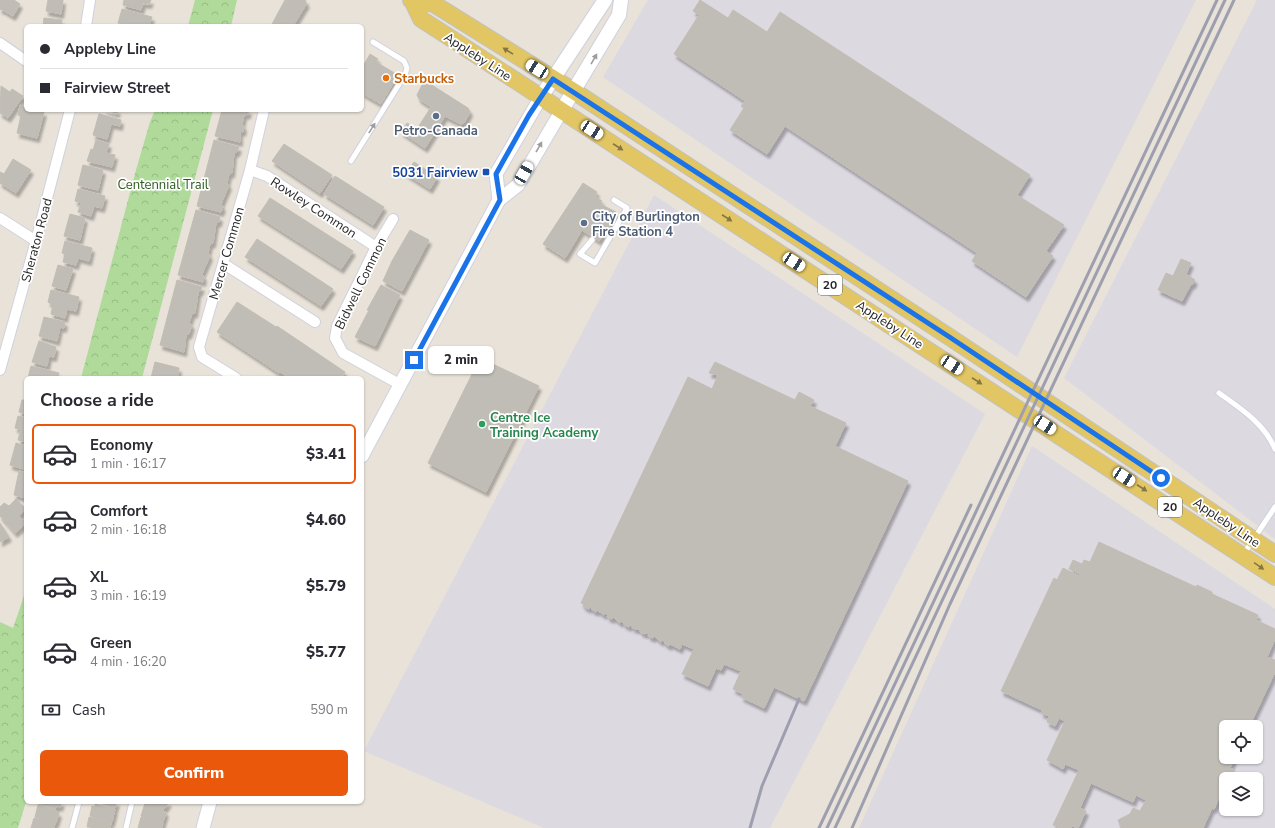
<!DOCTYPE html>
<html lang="en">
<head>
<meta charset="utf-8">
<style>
  body { margin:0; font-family:"Nunito Sans",sans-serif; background:#f7f7f7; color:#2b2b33; height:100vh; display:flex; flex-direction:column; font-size:15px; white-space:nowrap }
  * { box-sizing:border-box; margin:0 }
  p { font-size:13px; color:#7c7c81 }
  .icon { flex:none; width:22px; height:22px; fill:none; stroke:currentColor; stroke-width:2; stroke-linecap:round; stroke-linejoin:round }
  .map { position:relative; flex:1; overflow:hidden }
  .details { position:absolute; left:24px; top:376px; width:340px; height:428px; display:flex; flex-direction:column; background:#fff; border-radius:6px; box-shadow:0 1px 3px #0004 }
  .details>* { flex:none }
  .guide { position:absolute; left:24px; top:24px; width:340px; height:88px; border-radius:6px; box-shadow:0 1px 3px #0004; display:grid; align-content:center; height:88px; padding:0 16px; background:#fff }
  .fabs { position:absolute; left:1219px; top:720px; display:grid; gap:8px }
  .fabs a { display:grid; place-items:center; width:44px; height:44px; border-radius:6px; background:#fff; box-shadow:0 1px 3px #0004; font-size:20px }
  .end { position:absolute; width:18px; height:18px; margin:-9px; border:5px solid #1a73e8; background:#fff; box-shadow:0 0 0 2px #fff }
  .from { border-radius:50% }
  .bubble { position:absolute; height:28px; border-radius:6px; background:#fff; box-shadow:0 1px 3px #0004; font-size:13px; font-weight:800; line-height:28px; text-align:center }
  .car { position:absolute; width:12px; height:24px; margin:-12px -6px; border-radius:5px; box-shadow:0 0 3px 1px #0007; background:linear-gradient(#fff 24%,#345 0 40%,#fff 0 76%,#345 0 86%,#fff 0) }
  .guide b { display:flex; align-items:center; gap:14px; height:38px; font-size:15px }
  .guide b+b { border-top:1px solid #e1e1e2 }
  .guide i { width:10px; height:10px; background:#2b2b33 }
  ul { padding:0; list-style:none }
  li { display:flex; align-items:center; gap:12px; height:60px; margin:0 8px 6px; padding:0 8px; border:2px solid transparent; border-radius:6px }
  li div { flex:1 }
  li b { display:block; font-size:15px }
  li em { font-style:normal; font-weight:800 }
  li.on { border-color:#ea580c }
  li>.icon { width:36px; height:36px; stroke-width:1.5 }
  h2 { padding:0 16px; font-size:18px; line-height:48px }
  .pay { display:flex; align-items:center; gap:10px; height:44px; padding:0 16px; font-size:15px }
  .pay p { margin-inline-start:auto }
  .cta { display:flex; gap:8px; margin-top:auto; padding:8px 16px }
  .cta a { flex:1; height:46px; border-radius:6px; background:#ea580c; color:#fff; font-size:16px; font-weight:800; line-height:46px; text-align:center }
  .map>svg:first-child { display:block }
</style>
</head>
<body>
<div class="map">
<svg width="1275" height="828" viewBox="0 0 1275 828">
  <defs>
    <pattern id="park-crowns" width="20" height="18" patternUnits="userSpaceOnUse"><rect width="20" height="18" fill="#afda9a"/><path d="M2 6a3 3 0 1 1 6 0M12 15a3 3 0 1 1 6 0" fill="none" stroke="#96bb85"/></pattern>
    <filter id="shadow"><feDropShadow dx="2.5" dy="4.5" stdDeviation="1" flood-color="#0004"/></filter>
  </defs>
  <rect width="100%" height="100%" fill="#e8e2d9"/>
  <g fill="#dcd9e1" fill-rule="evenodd">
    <path d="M648 0H1196L1017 357 603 77Z"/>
    <path d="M1257 0H1275V539L1064 378Z"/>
    <path d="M654 195 985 414 770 828H544L364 751Z"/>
    <path d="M1032 446 1275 609V828H859ZM1226 727H1256V757H1226ZM1226 779H1256V809H1226Z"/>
  </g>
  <g fill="url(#park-crowns)">
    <path d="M195 0H237L231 26H188Z"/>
    <path d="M155 110H213L142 378H81L136 170 150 122Z"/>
    <path d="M26 590V802L18 828H0V622L13 628Z"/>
  </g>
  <g fill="#c0bcb6" stroke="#c3bdb3" filter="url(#shadow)">
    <path d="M0 0H14L20 4 13 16 1 9 0 10Z"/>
    <path d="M48 0H63L61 14 46 11Z"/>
    <path d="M124 0H151L149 4 143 3 141 10 123 5Z"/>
    <path d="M285 0H306L305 2 307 3 293 26H271Z"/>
    <path d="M700 0 728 18 733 10 767 32 780 12 1030 175 1017 195 1064 225 1046 251 1053 256 1026 297 972 261 977 253 785 126 767 154 730 130 744 108 741 106 745 101 674 54 699 15 693 11Z"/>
    <path d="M122 9 152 17 149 26H124V24L118 23Z"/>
    <path d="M44 18 62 20 61 26H43Z"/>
    <path d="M370 54 378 59 376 62 398 75 381 104 362 93V68Z"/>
    <path d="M427 82 468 108 470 112 464 123 461 124 445 116 425 148 401 132 407 123 417 129 431 107 419 99 417 95 423 83Z"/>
    <path d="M1 86 10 92 12 89 23 96 8 118 0 113Z"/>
    <path d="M20 105 26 107V110L44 112 37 138 17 133 21 116 18 115Z"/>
    <path d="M104 110H118L117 113Z"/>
    <path d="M222 110H249L248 114 244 115 242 124 244 127 243 132 240 131V142L215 136Z"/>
    <path d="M99 114 121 120 120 126 111 124 107 139 93 135Z"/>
    <path d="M96 140 109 144 106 153 115 155 112 167 87 161 91 149 93 150Z"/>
    <path d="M214 140 239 147 237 152 234 153 232 173 229 174 227 183 229 185 221 204 223 207 221 212 197 206Z"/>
    <path d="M284 144 332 175 320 193 272 161Z"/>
    <path d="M13 159 31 170 16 193 0 183V172L4 174Z"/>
    <path d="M414 162 437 177 430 189 406 174Z"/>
    <path d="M83 165 103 170 98 190 78 185Z"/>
    <path d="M335 176 384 207 373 225 324 194Z"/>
    <path d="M583 183 597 192 595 196 602 201 600 204 616 212 617 215 599 241 582 230 565 258 543 244Z"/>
    <path d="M78 189 105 196 102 208 94 206 91 216 78 212 81 203 75 201Z"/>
    <path d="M270 198 353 251 341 269 258 216Z"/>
    <path d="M196 210 220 217 219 222 216 223 213 243 210 244 208 253 210 256 202 274 204 277 203 282 178 275Z"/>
    <path d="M70 214 85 218 80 240 64 236Z"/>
    <path d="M410 230 429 240 402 291 383 281 392 261Z"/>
    <path d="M257 239 333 289 321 306 245 257Z"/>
    <path d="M65 241 92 248 89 261 78 258 76 265 63 262 65 254 62 253Z"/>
    <path d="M1181 259 1191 263 1186 274 1195 280 1192 285 1191 284 1182 301 1158 290 1166 273 1173 276Z"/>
    <path d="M58 265 73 269 66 290 52 286Z"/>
    <path d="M177 280 202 287 200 291 198 293 195 313 192 314 189 323 192 325 189 334 186 335 184 352 160 345Z"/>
    <path d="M381 285 400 295 375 346 355 337 369 310H367Z"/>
    <path d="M51 290 79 297 76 311 67 309 65 318 51 314 53 305 48 302Z"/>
    <path d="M237 302 276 327 277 326 345 372 341 378H290L280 372 279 373 217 332Z"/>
    <path d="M44 317 65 322 64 328 60 327 57 341 39 336Z"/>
    <path d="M39 341 56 347 54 357 49 356 47 366 32 362Z"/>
    <path d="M480 358 539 386 486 492 428 463Z"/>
    <path d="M155 362 179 368 178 378H151Z"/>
    <path d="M715 362 795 400 799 392 814 400 810 406 846 423 835 446 908 481 804 701 774 687 764 708 741 697 743 694 733 689 741 671 724 664 721 670 716 668 708 686 682 674 694 649 682 644 680 649 670 644 669 646 664 643 665 642 662 640 661 642 654 636 653 638 648 636 649 634 646 633 645 634 640 632 641 630 632 628 633 626 629 625V627L623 624 624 623 621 621 620 623 613 617 612 619 607 617 608 615 605 613 604 615 597 610 596 612 591 609 592 608 590 607 589 609 583 606 584 604 581 603 688 377 712 389 718 375 709 373Z"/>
    <path d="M31 366 59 373 58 378H28Z"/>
    <path d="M22 400H26V414L19 412Z"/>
    <path d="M18 416 26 418V442L18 440 21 429 15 428Z"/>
    <path d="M16 443 26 446 24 469 10 465Z"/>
    <path d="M19 471 26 473V498L14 495Z"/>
    <path d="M16 499 26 509 19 516 26 523 15 533 0 516V507L4 503 9 506Z"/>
    <path d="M0 523 9 537 0 542Z"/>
    <path d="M1099 542 1196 587 1197 585 1212 592V594L1258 615 1256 620 1275 629V639L1267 657 1275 660V672L1249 727H1226V757H1235L1230 768 1233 769 1228 779H1226V783L1214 809 1212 808 1203 828H1121L1118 820 1130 814 1133 808 1140 811 1146 800 1136 795 1133 802 1091 783 1080 808 1086 811 1078 828 1072 826 1071 828H1060L1053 825 1079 770 1065 764 1063 769 1047 760 1065 721 1059 718 1055 726 1047 722 1049 716 1041 713 1042 710 1001 691 1054 578 1057 580 1063 568 1079 576 1080 574 1069 569 1073 560 1082 564 1084 560 1090 562Z"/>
    <path d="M38 802H62L60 807 57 806 56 808 38 804Z"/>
    <path d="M96 802H117L115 808Z"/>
    <path d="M169 802 165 808 144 803 145 802Z"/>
    <path d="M145 803 164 808 163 811 166 812 163 822 141 816Z"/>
    <path d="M95 804 115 809 112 822 90 816 92 806 95 807Z"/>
    <path d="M38 805 56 810V812L59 813 56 823 35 817Z"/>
    <path d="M89 817 111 823 110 828 87 827Z"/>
    <path d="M141 817 163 823 162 828H138Z"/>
    <path d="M34 818 55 823 54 828H31Z"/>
  </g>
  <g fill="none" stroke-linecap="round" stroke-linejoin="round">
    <defs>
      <g id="service">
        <path d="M351 161 405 75 407 68 404 61 373 42"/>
        <path d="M592 240 580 254 595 263 627 208 614 200"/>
        <path d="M1219 393C1241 409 1264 423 1275 449"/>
        <path d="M1243 555 1275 507"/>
        <path d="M72 828 79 802"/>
        <path d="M126 828 132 802"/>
      </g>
      <g id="minor">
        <path d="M86 26 90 0"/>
        <path d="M0 43 26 61"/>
        <path d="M250 170 267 176 376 247"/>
        <path d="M0 218 36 241"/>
        <path d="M393 219 376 247 337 326 335 338 343 353 401 385"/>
        <path d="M224 264 315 322"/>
        <path d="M0 370 36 241 70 110"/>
        <path d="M236 378 202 357 199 347 250 170 264 110"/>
      </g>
      <g id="tertiary">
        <path d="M499 200 496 174 541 97"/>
        <path d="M362 456 499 200 518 185 562 110"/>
        <path d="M203 828 210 802"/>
      </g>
      <g id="secondary">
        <path d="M541 97 605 0"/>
        <path d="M562 110 619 15 621 0"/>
      </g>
      <g id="primary">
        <path d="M411 0 434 4 575 92 951 338 1275 554"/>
        <path d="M412 0 421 19 449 37 1275 577"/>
      </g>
    </defs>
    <use href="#service" stroke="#cfd1de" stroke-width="7"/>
    <use href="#minor" stroke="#cfd1de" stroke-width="12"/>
    <use href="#tertiary" stroke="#cfd1de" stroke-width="15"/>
    <use href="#secondary" stroke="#cfd1de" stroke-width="16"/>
    <use href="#primary" stroke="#c2c2c2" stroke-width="18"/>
    <use href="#service" stroke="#fff" stroke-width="5"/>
    <use href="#minor" stroke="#fff" stroke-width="10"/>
    <use href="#tertiary" stroke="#fff" stroke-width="13"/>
    <use href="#secondary" stroke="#fff" stroke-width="14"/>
    <use href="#primary" stroke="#e2c664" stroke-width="16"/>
    <g stroke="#9d9faf" stroke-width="3">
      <path d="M750 828 762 786 799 699"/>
      <path d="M819 828 971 505"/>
      <path d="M827 828 1217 0"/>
      <path d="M835 828 1225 0"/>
      <path d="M852 828 950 604 1234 0"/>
    </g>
  </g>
  <defs><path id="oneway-solid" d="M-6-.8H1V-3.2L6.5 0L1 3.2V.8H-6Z"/></defs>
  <g fill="#847645">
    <use href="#oneway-solid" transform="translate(508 51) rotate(-148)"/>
    <use href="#oneway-solid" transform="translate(618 147) rotate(33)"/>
    <use href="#oneway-solid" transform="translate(727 218) rotate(33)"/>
    <use href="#oneway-solid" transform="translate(977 381) rotate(33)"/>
    <use href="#oneway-solid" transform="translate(1142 488) rotate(33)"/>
    <use href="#oneway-solid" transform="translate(1259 566) rotate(35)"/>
  </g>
  <g fill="#9d9d9d">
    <use href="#oneway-solid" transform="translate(594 59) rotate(-60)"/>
    <use href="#oneway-solid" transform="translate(372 128) rotate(-58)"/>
    <use href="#oneway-solid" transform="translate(539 147) rotate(-60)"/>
  </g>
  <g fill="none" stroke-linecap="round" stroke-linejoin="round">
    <path stroke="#1a73e8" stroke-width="5" d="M414 360 500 200 496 174 529 115 553 79 951 338 1161 478"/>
  </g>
  <circle fill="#e8710a" stroke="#fff" stroke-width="1.5" cx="386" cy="78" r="4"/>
  <g fill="#5c6f8a" stroke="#fff" stroke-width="1.5">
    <circle cx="436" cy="116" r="4"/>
    <circle cx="584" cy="223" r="4"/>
  </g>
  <rect fill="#1a4fb4" stroke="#fff" stroke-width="1.5" x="482" y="168" width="8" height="8" rx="2"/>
  <circle fill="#2e9e5b" stroke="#fff" stroke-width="1.5" cx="482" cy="424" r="4"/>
  <g text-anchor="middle" stroke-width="3.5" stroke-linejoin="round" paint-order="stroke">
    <g fill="#fff" stroke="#676767" stroke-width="1">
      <rect x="818" y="275" width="24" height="20" rx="3"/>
      <rect x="1158" y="497" width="24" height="20" rx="3"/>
    </g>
    <g font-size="12" font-weight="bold" fill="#262626">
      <text x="830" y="289">20</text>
      <text x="1170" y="511">20</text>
    </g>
    <g font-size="13" fill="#262626" stroke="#fff">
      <text transform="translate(478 56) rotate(33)" y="5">Appleby Line</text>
      <text transform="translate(314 207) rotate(33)" y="5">Rowley Common</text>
      <text transform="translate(36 240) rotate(-75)" y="5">Sheraton Road</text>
      <text transform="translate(226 253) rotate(-74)" y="5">Mercer Common</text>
      <text transform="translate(360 283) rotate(-64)" y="5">Bidwell Common</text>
      <text transform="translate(890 324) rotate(33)" y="5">Appleby Line</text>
      <text transform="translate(1227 522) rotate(34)" y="5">Appleby Line</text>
    </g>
    <g font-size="13" font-weight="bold" fill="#c56008" stroke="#fff" text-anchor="start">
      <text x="394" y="83">Starbucks</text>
    </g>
    <g font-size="13" font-weight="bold" fill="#4e5e75" stroke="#fff">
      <text x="436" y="135">Petro-Canada</text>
      <text x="592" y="221" text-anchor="start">City of Burlington<tspan x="592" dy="15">Fire Station 4</tspan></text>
    </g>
    <g font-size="13" font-weight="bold" fill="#164399" stroke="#fff" text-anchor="end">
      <text x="478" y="177">5031 Fairview</text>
    </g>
    <g font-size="13" fill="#2b5b1f" stroke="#fff">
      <text x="163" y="189">Centennial Trail</text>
    </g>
    <g font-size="13" font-weight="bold" fill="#27864d" stroke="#fff" text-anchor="start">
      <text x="490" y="422">Centre Ice<tspan x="490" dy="15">Training Academy</tspan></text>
    </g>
  </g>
</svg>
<div class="fabs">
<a><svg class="icon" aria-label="locate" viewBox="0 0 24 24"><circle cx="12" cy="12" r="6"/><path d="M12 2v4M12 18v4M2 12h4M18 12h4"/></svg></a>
<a><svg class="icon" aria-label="layers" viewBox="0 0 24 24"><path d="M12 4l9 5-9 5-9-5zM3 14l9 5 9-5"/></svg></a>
</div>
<i class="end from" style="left:1161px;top:478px"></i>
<i class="end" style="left:414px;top:360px"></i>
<div class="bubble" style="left:428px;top:346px;width:66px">2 min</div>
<i class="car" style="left:537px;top:69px;rotate:302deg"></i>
<i class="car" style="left:592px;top:130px;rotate:123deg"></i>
<i class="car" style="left:524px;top:173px;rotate:30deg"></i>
<i class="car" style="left:794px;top:262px;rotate:123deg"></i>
<i class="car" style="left:952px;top:365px;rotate:123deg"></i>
<i class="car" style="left:1045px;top:425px;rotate:123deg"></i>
<i class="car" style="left:1124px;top:477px;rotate:123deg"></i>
<div class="guide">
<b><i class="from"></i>Appleby Line</b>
<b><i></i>Fairview Street</b>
</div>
<section class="details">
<h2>Choose a ride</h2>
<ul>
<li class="on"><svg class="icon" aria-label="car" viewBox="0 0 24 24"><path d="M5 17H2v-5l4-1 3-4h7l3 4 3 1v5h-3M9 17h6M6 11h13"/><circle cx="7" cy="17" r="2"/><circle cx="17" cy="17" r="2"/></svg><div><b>Economy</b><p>1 min · 16:17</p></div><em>$3.41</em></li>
<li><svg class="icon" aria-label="car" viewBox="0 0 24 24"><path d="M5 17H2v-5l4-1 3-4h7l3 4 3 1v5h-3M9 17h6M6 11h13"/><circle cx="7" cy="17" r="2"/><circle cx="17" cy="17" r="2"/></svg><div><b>Comfort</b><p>2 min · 16:18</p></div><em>$4.60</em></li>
<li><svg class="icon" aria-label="car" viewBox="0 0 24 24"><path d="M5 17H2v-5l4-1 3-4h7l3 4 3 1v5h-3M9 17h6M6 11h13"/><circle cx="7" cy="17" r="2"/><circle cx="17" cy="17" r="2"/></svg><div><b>XL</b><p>3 min · 16:19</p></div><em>$5.79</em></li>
<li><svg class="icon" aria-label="car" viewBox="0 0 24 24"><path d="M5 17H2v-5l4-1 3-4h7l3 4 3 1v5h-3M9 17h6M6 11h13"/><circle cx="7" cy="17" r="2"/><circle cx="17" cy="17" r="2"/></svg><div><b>Green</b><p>4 min · 16:20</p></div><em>$5.77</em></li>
</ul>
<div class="pay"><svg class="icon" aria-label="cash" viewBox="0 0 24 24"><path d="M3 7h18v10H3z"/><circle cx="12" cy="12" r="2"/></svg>Cash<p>590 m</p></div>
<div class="cta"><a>Confirm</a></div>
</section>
</div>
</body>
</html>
